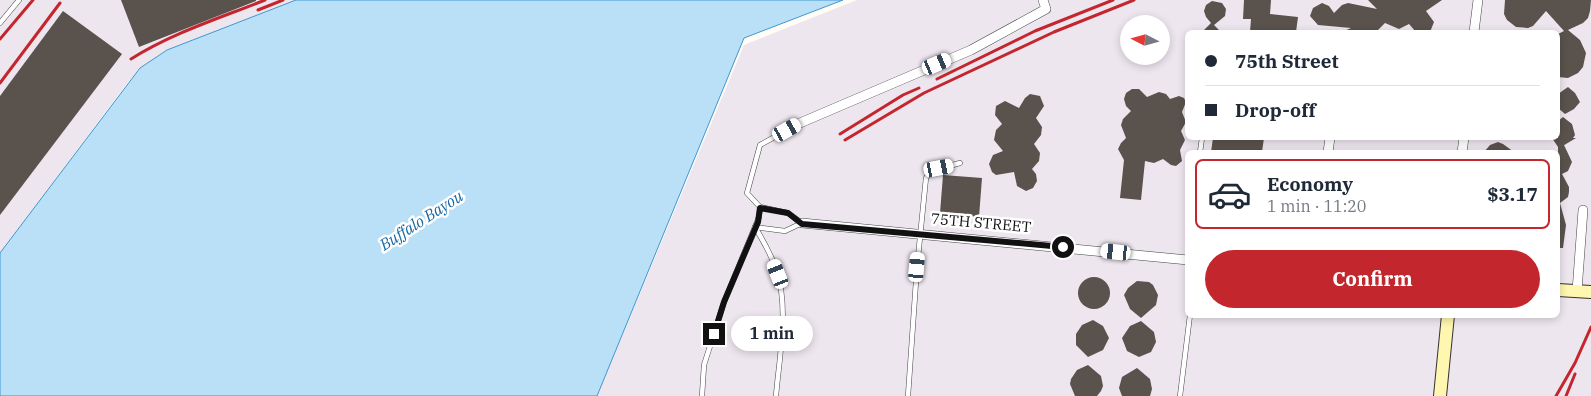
<!DOCTYPE html>
<html lang="en">
<head>
<meta charset="utf-8">
<style>
  body { margin:0; font-family:"IBM Plex Serif",serif; background:#f2f2f3; color:#1f2937; height:100vh; display:flex; flex-direction:column; font-size:19px; white-space:nowrap }
  * { box-sizing:border-box; margin:0 }
  p { font-size:16px; color:#747a83 }
  .icon { flex:none; width:28px; height:28px; fill:none; stroke:currentColor; stroke-width:2; stroke-linecap:round; stroke-linejoin:round }
  .map { position:relative; flex:1; overflow:hidden }
  .details { position:absolute; left:1185px; top:150px; width:375px; height:168px; display:flex; flex-direction:column; background:#fff; border-radius:8px; box-shadow:0 2px 8px #0003 }
  .details>* { flex:none }
  .guide { position:absolute; left:1185px; top:30px; width:375px; height:110px; border-radius:8px; box-shadow:0 2px 8px #0003; display:grid; align-content:center; height:110px; padding:0 20px; background:#fff }
  .needle { width:32px; rotate:276deg }
  .fabs { position:absolute; left:1120px; top:15px; display:grid; gap:10px }
  .fabs a { display:grid; place-items:center; width:50px; height:50px; border-radius:50%; background:#fff; box-shadow:0 2px 8px #0003; font-size:25px }
  .end { position:absolute; width:22px; height:22px; margin:-11px; border:6px solid #111; background:#fff; box-shadow:0 0 0 2px #fff }
  .from { border-radius:50% }
  .bubble { position:absolute; height:35px; border-radius:18px; background:#fff; box-shadow:0 2px 8px #0003; font-size:16px; font-weight:700; line-height:35px; text-align:center }
  .car { position:absolute; width:15px; height:30px; margin:-15px -8px; border-radius:6px; box-shadow:0 0 4px 1px #0007; background:linear-gradient(#fff 24%,#345 0 40%,#fff 0 76%,#345 0 86%,#fff 0) }
  .guide b { display:flex; align-items:center; gap:18px; height:48px; font-size:19px }
  .guide b+b { border-top:1px solid #e0e1e3 }
  .guide i { width:12px; height:12px; background:#1f2937 }
  ul { padding:9px 0 0; list-style:none }
  li { display:flex; align-items:center; gap:15px; height:70px; margin:0 10px 8px; padding:0 10px; border:2px solid transparent; border-radius:8px }
  li div { flex:1 }
  li b { display:block; font-size:19px }
  li em { font-style:normal; font-weight:700 }
  li.current { border-color:#c4262e }
  li>.icon { width:45px; height:45px; stroke-width:1.5 }
  .primary-button { display:flex; gap:10px; margin-top:auto; padding:10px 20px }
  .primary-button a { flex:1; height:58px; border-radius:30px; background:#c4262e; color:#fff; font-size:20px; font-weight:700; line-height:58px; text-align:center }
  .map>svg:first-child { display:block }
</style>
</head>
<body>
<div class="map">
<svg width="1591" height="396" viewBox="0 0 1591 396">
  <rect width="100%" height="100%" fill="#fffdf5"/>
  <g fill="#eee6ef" fill-rule="evenodd">
    <path d="M0 0H296L167 50 140 68 125 86 0 253Z"/>
    <path d="M857 0H1591V396H597L744 45ZM1129 24H1161V56H1129ZM1188 32H1558V138H1188ZM1188 152H1558V315H1188Z"/>
  </g>
  <path fill="#b9e0f7" stroke="#3f96cf" d="M296 0H843L744 38 597 396H0V253L140 68 167 50Z"/>
  <g fill="#5a524d">
    <path d="M121 0H256V1L139 47Z"/>
    <path d="M1244 0H1271L1270 14 1298 17 1296 32H1250L1251 19H1243Z"/>
    <path d="M1368 0H1442L1426 11 1434 22 1430 32H1416L1409 24 1399 29 1385 23 1377 31 1342 32 1351 28 1318 25 1310 16 1313 8 1322 3 1329 6 1334 13 1342 5 1348 3 1377 9Z"/>
    <path d="M1505 0H1591L1590 11 1588 18 1583 23 1568 30 1580 40 1586 53 1583 67 1578 73 1568 78 1558 77V34L1564 31 1546 11 1533 26 1528 28 1516 27 1507 20 1504 14Z"/>
    <path d="M1212 1 1222 3 1226 9 1225 16 1214 25 1221 32H1202L1211 23 1206 17 1204 11 1206 5Z"/>
    <path d="M63 11 122 54 0 215V96Z"/>
    <path d="M1568 87 1575 93 1580 102 1574 109 1565 114 1558 108V94Z"/>
    <path d="M1132 89H1139L1147 97 1159 92 1166 94 1170 99 1179 96 1184 98 1186 102 1182 112 1186 122 1181 131 1185 140 1180 150 1182 161 1176 166 1171 165 1163 159 1154 163 1145 161 1141 200 1120 198 1124 160 1118 149 1121 143 1126 138 1121 125 1123 119 1131 111 1126 106 1124 99 1126 93Z"/>
    <path d="M1030 94 1040 96 1044 106 1036 118 1042 127 1041 135 1034 144 1040 153 1039 161 1032 169 1036 174 1037 181 1033 188 1026 191 1017 186 1014 172 996 175 992 172 989 164 993 155 1003 151 994 140 996 130 1002 124 995 115 996 106 1005 101 1019 108 1025 98Z"/>
    <path d="M1563 117 1572 124 1575 135 1573 138H1576L1561 147 1564 145 1572 162 1568 171 1562 174 1569 187V192L1568 197 1560 203 1566 225 1563 248H1558V147L1552 138H1558V121Z"/>
    <path d="M1213 138H1264L1262 152H1211Z"/>
    <path d="M1498 142 1503 144 1514 152H1484L1490 145Z"/>
    <path d="M943 175 982 178 979 217 940 213Z"/>
    <circle cx="1094" cy="293" r="16"/>
    <path d="M1137 281 1149 282 1153 285 1158 295 1156 305 1141 318 1130 309 1124 295 1128 288Z"/>
    <path d="M1093 320 1103 326 1109 338 1103 350 1088 357 1076 345V334L1082 325Z"/>
    <path d="M1141 321 1154 332 1156 342 1151 352 1139 357 1127 351 1122 338 1130 326Z"/>
    <path d="M1088 365 1101 376 1103 386 1101 391 1097 396H1075L1070 384 1071 379 1077 370Z"/>
    <path d="M1137 368 1150 379 1152 389 1150 396H1122L1119 388 1122 377Z"/>
  </g>
  <g fill="none" stroke-linecap="round" stroke-linejoin="round">
    <defs>
      <g id="lane">
        <path d="M0 23 19 0"/>
        <path d="M1200 152 1202 138"/>
        <path d="M755 227C764 242 772 256 777 272 789 309 779 359 776 396"/>
        <path d="M755 227 785 231 802 223 788 213 760 207"/>
        <path d="M702 396 704 365 724 302 759 217 760 207 747 193 760 145 800 123"/>
        <path d="M908 396 917 267 926 178 931 171 960 163"/>
        <path d="M1180 396 1190 315"/>
      </g>
      <g id="street">
        <path d="M1474 32 1478 0"/>
        <path d="M800 123 971 50 1046 9 1043 0"/>
        <path d="M1328 152 1330 138"/>
        <path d="M1462 152 1464 138"/>
        <path d="M802 223 1188 260"/>
        <path d="M1577 291 1583 210"/>
      </g>
      <g id="secondary">
        <path d="M1558 290 1591 292"/>
        <path d="M1440 396 1448 315"/>
      </g>
    </defs>
    <use href="#lane" stroke="#444" stroke-width="5.5"/>
    <use href="#street" stroke="#444" stroke-width="10"/>
    <use href="#secondary" stroke="#333" stroke-width="14"/>
    <use href="#lane" stroke="#fff" stroke-width="4.5"/>
    <use href="#street" stroke="#fff" stroke-width="9"/>
    <use href="#secondary" stroke="#fff6b0" stroke-width="12"/>
    <g stroke="#c4262e" stroke-width="3">
      <path d="M258 10 283 0"/>
      <path d="M0 39 33 0"/>
      <path d="M131 59C172 33 220 18 265 0"/>
      <path d="M937 79 1035 31 1113 0"/>
      <path d="M0 83 60 3"/>
      <path d="M840 134 903 95 919 88"/>
      <path d="M845 140 924 93 1054 32 1134 0"/>
      <path d="M1556 396 1575 363 1591 327"/>
      <path d="M1566 396 1575 374"/>
    </g>
  </g>
  <g fill="none" stroke-linecap="round" stroke-linejoin="round">
    <path stroke="#111" stroke-width="6" d="M714 334 724 302 758 222 760 208 788 213 802 224 1063 247"/>
  </g>
  <g text-anchor="middle" stroke-width="5" stroke-linejoin="round" paint-order="stroke">
    <g font-size="15" fill="#111" stroke="#fff">
      <text transform="translate(981 223) rotate(5)" y="5">75TH STREET</text>
    </g>
    <g font-size="16" font-style="italic" fill="#1768a6" stroke="#fff">
      <text transform="translate(421 220) rotate(-33)" y="6">Buffalo Bayou</text>
    </g>
  </g>
</svg>
<div class="fabs">
<a><svg class="needle" viewBox="-14 -14 28 28"><path d="M0-13l5 13h-10z" fill="#e53935"/><path d="M0 13l5-13h-10z" fill="#747a83"/></svg></a>
</div>
<i class="end from" style="left:1063px;top:247px"></i>
<i class="end" style="left:714px;top:334px"></i>
<div class="bubble" style="left:731px;top:316px;width:82px">1 min</div>
<i class="car" style="left:937px;top:64px;rotate:67deg"></i>
<i class="car" style="left:787px;top:130px;rotate:61deg"></i>
<i class="car" style="left:939px;top:168px;rotate:79deg"></i>
<i class="car" style="left:1116px;top:252px;rotate:276deg"></i>
<i class="car" style="left:917px;top:267px;rotate:5deg"></i>
<i class="car" style="left:778px;top:274px;rotate:338deg"></i>
<div class="guide">
<b><i class="from"></i>75th Street</b>
<b><i></i>Drop-off</b>
</div>
<section class="details">
<ul>
<li class="current"><svg class="icon" aria-label="car" viewBox="0 0 24 24"><path d="M5 17H2v-5l4-1 3-4h7l3 4 3 1v5h-3M9 17h6M6 11h13"/><circle cx="7" cy="17" r="2"/><circle cx="17" cy="17" r="2"/></svg><div><b>Economy</b><p>1 min · 11:20</p></div><em>$3.17</em></li>
</ul>
<div class="primary-button"><a>Confirm</a></div>
</section>
</div>
</body>
</html>
